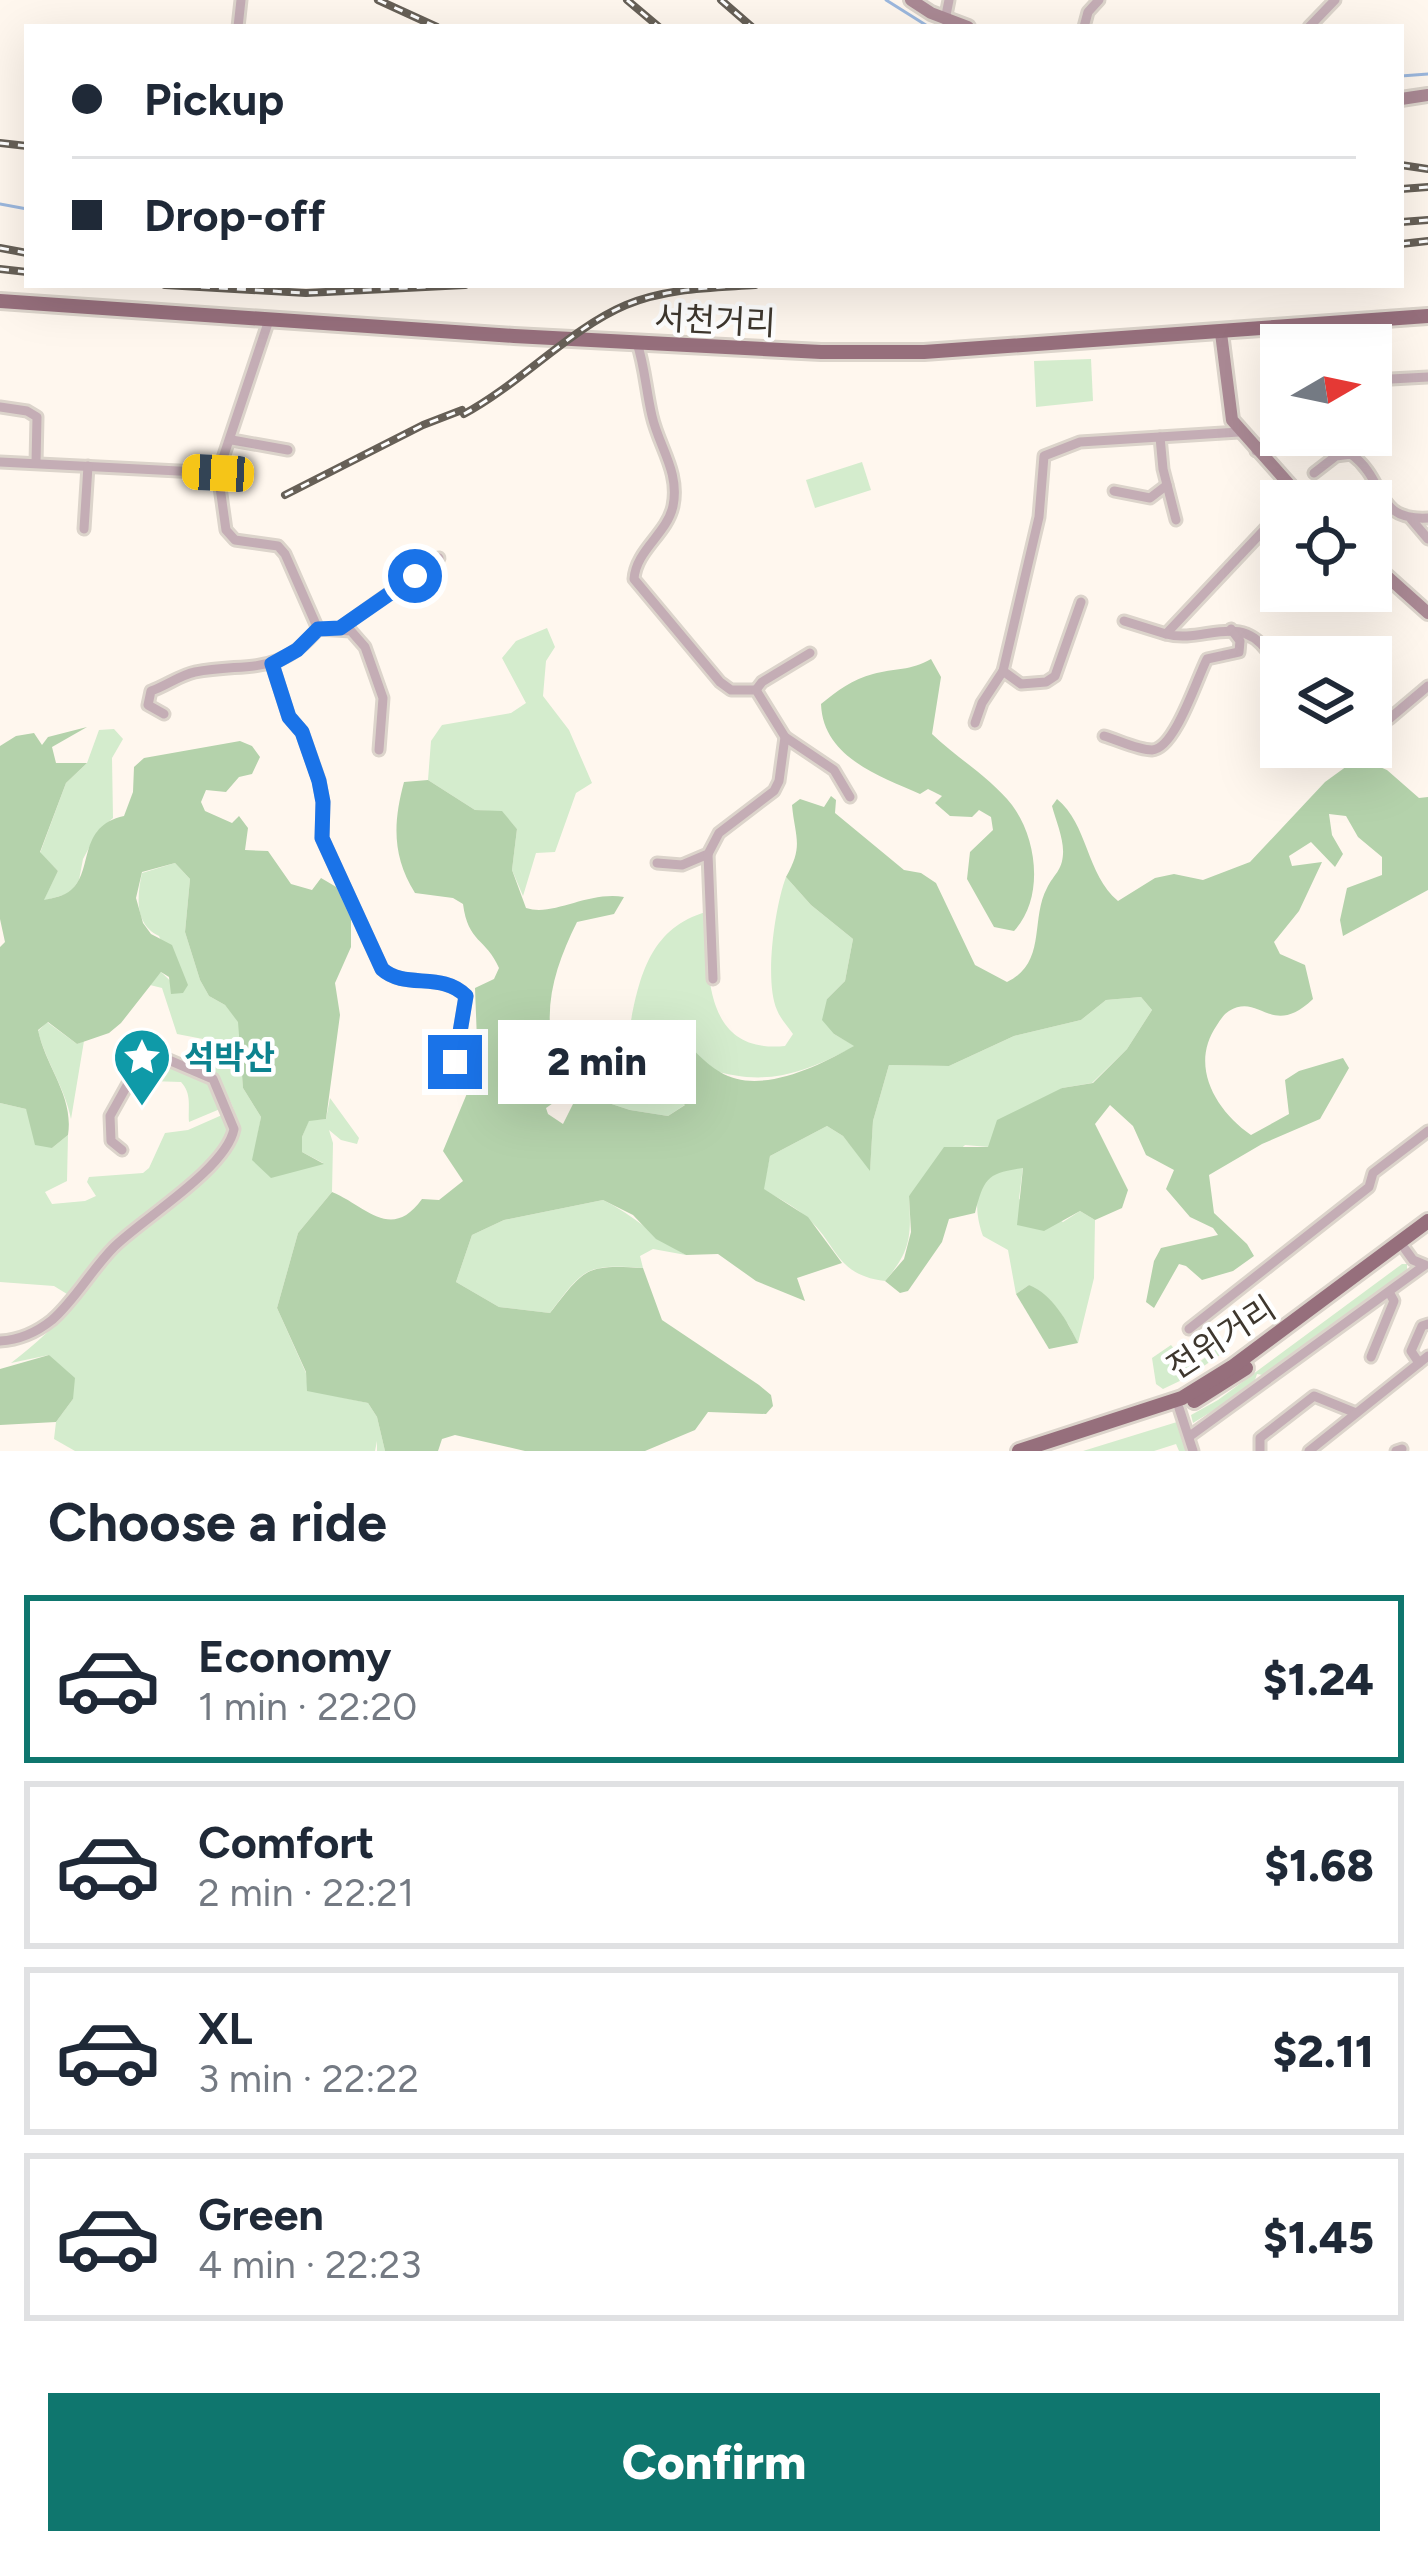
<!DOCTYPE html>
<html lang="en">
<head>
<meta charset="utf-8">
<style>
  body { margin:0; font-family:Figtree,"Noto Sans KR",sans-serif; background:#f2f2f3; color:#1f2937; height:100vh; display:flex; flex-direction:column; font-size:45px; white-space:nowrap }
  * { box-sizing:border-box; margin:0 }
  p { font-size:39px; color:#747a83 }
  .icon { flex:none; width:66px; height:66px; fill:none; stroke:currentColor; stroke-width:2; stroke-linecap:round; stroke-linejoin:round }
  .map { position:relative; height:1451px; overflow:hidden }
  .details { display:flex; flex-direction:column; background:#fff; flex:1 }
  .details>* { flex:none }
  .guide { position:absolute; left:24px; top:24px; width:1380px; height:264px; border-radius:0px; box-shadow:0 12px 48px #0002; display:grid; align-content:center; height:264px; padding:0 48px; background:#fff }
  .needle { width:78px; rotate:81deg }
  .tools { position:absolute; left:1260px; top:324px; display:grid; gap:24px }
  .tools a { display:grid; place-items:center; width:132px; height:132px; border-radius:0px; background:#fff; box-shadow:0 12px 48px #0002; font-size:60px }
  .end { position:absolute; width:54px; height:54px; margin:-27px; border:15px solid #1a73e8; background:#fff; box-shadow:0 0 0 6px #fff }
  .from { border-radius:50% }
  .bubble { position:absolute; height:84px; border-radius:0px; background:#fff; box-shadow:0 12px 48px #0002; font-size:39px; font-weight:800; line-height:84px; text-align:center }
  .car { position:absolute; width:36px; height:72px; margin:-36px -18px; border-radius:15px; box-shadow:0 0 9px 3px #0007; background:linear-gradient(#f5c518 24%,#345 0 40%,#f5c518 0 76%,#345 0 86%,#f5c518 0) }
  .guide b { display:flex; align-items:center; gap:42px; height:114px; font-size:45px }
  .guide b+b { border-top:3px solid #e0e1e3 }
  .guide i { width:30px; height:30px; background:#1f2937 }
  ul { padding:0; list-style:none }
  li { display:flex; align-items:center; gap:36px; height:168px; margin:0 24px 18px; padding:0 24px; border:6px solid #e0e1e3; border-radius:0px }
  li div { flex:1 }
  li b { display:block; font-size:45px }
  li em { font-style:normal; font-weight:800 }
  li.current { border-color:#0f766e }
  li>.icon { width:108px; height:108px; stroke-width:1.5 }
  h2 { padding:0 48px; font-size:54px; line-height:144px }
  .cta { display:flex; gap:24px; margin-top:auto; padding:24px 48px }
  .cta a { flex:1; height:138px; border-radius:0px; background:#0f766e; color:#fff; font-size:48px; font-weight:800; line-height:138px; text-align:center }
  .map>svg:first-child { display:block }
</style>
</head>
<body>
<div class="map">
<svg width="1428" height="1451" viewBox="0 0 1428 1451">
  <rect width="100%" height="100%" fill="#fff7ee"/>
  <g fill="#d4eccd">
    <path d="M1091 359 1093 401 1036 407 1034 361Z"/>
    <path d="M862 462 871 490 815 508 806 480Z"/>
    <path d="M547 628 555 647 546 661 543 696 569 730 592 783 576 793 555 852 536 853 523 896 512 870 517 829 502 812 475 810 428 780 431 741 442 725 511 713 526 703 502 658 516 641Z"/>
    <path d="M114 729 123 739 112 758 113 818 98 831 83 859 79 880 70 893 43 901 58 871 40 853 66 783 87 763 99 730Z"/>
    <path d="M175 863 190 879 185 932 200 980 209 996 225 1005 239 1022 243 1088 261 1117 253 1161 323 1163 302 1152V1137L309 1120 326 1119 330 1098 359 1138 357 1144 341 1140 329 1130 333 1143 332 1192 298 1233 277 1308 306 1373 308 1390 368 1403 377 1417 385 1451H377V1441L375 1451H75L54 1439 56 1422 73 1399 49 1355 11 1363C35 1345 58 1323 78 1300 92 1283 104 1264 120 1250 147 1227 233 1168 237 1133 240 1107 217 1078 201 1059L215 1051 203 1039 177 1034 162 988 150 985 161 972 183 993 159 936C134 924 137 896 142 873Z"/>
    <path d="M786 877 811 905 853 939 845 981 827 999 834 1034 855 1046C765 1095 739 1079 646 1050L644 1064 686 1104 668 1116 630 1110 584 1095C593 1093 604 1091 611 1085 621 1077 623 1063 625 1051 637 995 640 931 706 912 708 971 702 1054 785 1046L793 1034C788 1027 780 1018 777 1010 764 981 775 906 786 877Z"/>
    <path d="M1141 997 1152 1010 1127 1049 1092 1083 1062 1088 989 1147 965 1145 909 1196C911 1235 912 1250 885 1281 834 1275 838 1243 805 1216 793 1205 777 1198 763 1189L770 1156 827 1126 843 1136 870 1169 873 1121 889 1065 949 1066 1014 1036 1081 1020 1106 1000Z"/>
    <path d="M47 1022 77 1044 84 1041 71 1119C65 1088 46 1062 38 1031Z"/>
    <path d="M153 1057 209 1081 220 1109 189 1122C188 1106 192 1094 181 1082L150 1081 141 1067 143 1060Z"/>
    <path d="M0 1103 26 1109 52 1148 68 1135 67 1181 45 1192 52 1204 85 1201 96 1196 87 1182 89 1177 143 1173 149 1168 165 1133 188 1130 222 1115 230 1135C180 1193 120 1239 67 1294L54 1286 0 1282Z"/>
    <path d="M1023 1167 1019 1199 1063 1222 1080 1211 1095 1220 1094 1278 1078 1343 1068 1324 1029 1285 1016 1294 1008 1250 983 1236C976 1217 971 1185 994 1173 1001 1169 1015 1169 1023 1167Z"/>
    <path d="M603 1200C634 1215 656 1238 686 1255L653 1249 640 1256 643 1268C585 1264 584 1268 550 1313L499 1307 456 1282 472 1235 504 1220Z"/>
    <path d="M1402 1264H1407V1271L1268 1376 1257 1374 1253 1386 1193 1423 1191 1415 1218 1400Z"/>
    <path d="M1171 1345 1187 1365 1194 1366 1219 1347 1223 1353 1186 1378 1163 1389 1156 1384 1152 1358Z"/>
    <path d="M1177 1422 1186 1451H1179L1176 1444 1154 1451H1083Z"/>
  </g>
  <g fill="#b4d2ab">
    <path d="M931 659 941 677 932 734C957 758 991 778 1012 805 1038 840 1044 899 1014 931L994 927 967 879 970 852 993 830 991 817 979 810 972 817 950 816 935 803 942 796 928 789 920 794C879 776 823 757 821 704 837 691 853 679 873 674 894 668 911 671 931 659Z"/>
    <path d="M87 727 52 747 56 763H87L66 783 40 852 58 871 44 900C53 898 65 896 71 890 94 871 77 826 124 816L133 792 134 767 144 758 240 741 252 746 260 757 252 774 239 777 226 792 206 790 201 802 205 811 232 823 239 816 248 828 245 850 268 851 291 884 312 890 321 878 338 888 351 917V947L335 983 340 1015 326 1119 309 1121 302 1137V1152L324 1164 271 1178 252 1160 261 1117 243 1088 238 1022 225 1005 209 996 200 980 185 932 190 879 175 863 142 872 136 898 143 923 151 934 172 945 188 985 183 993 171 994 169 977 161 972 121 1023 109 1033 77 1044 48 1022 38 1030C46 1068 74 1096 68 1135L52 1148 35 1145 26 1109 0 1103V947L5 942 0 919V746L16 736 34 733 42 745 48 737Z"/>
    <path d="M1373 764 1387 770 1419 798 1428 797V890L1343 936 1340 920 1347 888 1382 875V857L1358 837 1346 816 1329 814 1332 835 1343 854 1335 867 1311 842 1289 856 1292 866 1322 862 1299 911 1274 942 1280 954 1305 965 1313 999C1271 1039 1260 992 1229 1011 1224 1014 1220 1020 1217 1025 1189 1065 1215 1110 1251 1135L1289 1114 1285 1080 1299 1071 1343 1058 1349 1068 1320 1119 1262 1144 1209 1175 1214 1213 1247 1244 1254 1256 1233 1271 1202 1280 1186 1266 1179 1264 1154 1308 1146 1302 1154 1261 1161 1248 1218 1235 1213 1228 1190 1217 1166 1189 1174 1170 1146 1155 1133 1126 1110 1105 1095 1124 1128 1190 1122 1208 1095 1220 1080 1211 1044 1231 1017 1225 1023 1168C987 1173 984 1178 975 1213L949 1219 942 1242 908 1291 900 1293 885 1281 904 1259 911 1232 909 1196 944 1147H988L997 1120 1062 1088 1093 1083 1127 1049 1152 1010 1141 997 1106 1000 1081 1020 1014 1036 949 1066 889 1065 873 1121 870 1171 843 1136 827 1126 770 1156 764 1189 808 1217 842 1263 797 1278 805 1301 756 1281 718 1254 686 1255 656 1239 633 1215 603 1200 504 1220 472 1235 456 1282 499 1307 550 1313C585 1269 584 1264 643 1268L662 1320 759 1385 771 1395 773 1406 766 1414 708 1412 695 1430 645 1451H525L455 1435 442 1439 438 1451H385L377 1417 368 1403 307 1391 306 1372 277 1308 298 1233 332 1192C366 1206 391 1242 422 1199L439 1200 463 1181 443 1151 478 1067 475 988 494 979 499 968C486 938 468 943 463 904L453 898 415 893C392 856 393 823 404 782L428 780 475 810 502 811 517 829 512 870 526 908C554 917 587 891 624 897L614 914 577 922C558 960 544 1000 552 1042L572 1055 575 1067 572 1090 546 1108 548 1114 563 1124 573 1104 584 1095 630 1110 668 1116 685 1105 644 1064 646 1051 677 1034C691 1046 704 1063 720 1072 759 1096 819 1066 854 1046L834 1034 822 1020 827 999 845 981 853 939 811 905 786 877C804 845 795 838 792 805L800 799 824 807 831 796 836 800 835 813 904 870 921 873 936 883 975 965 1007 982C1047 963 1030 920 1047 888 1054 874 1062 871 1063 854 1064 839 1056 821 1052 806L1057 799C1088 824 1086 874 1118 901L1155 878 1174 874 1203 880 1250 862 1325 782 1347 766Z"/>
    <path d="M1029 1285C1052 1294 1067 1321 1078 1343L1049 1349 1016 1294Z"/>
    <path d="M49 1355 75 1378 73 1399 56 1422 0 1425V1369Z"/>
  </g>
  <g fill="none" stroke-linecap="round" stroke-linejoin="round">
    <g stroke="#9cb8de" stroke-width="3">
      <path d="M886 0 929 27"/>
      <path d="M1401 76 1428 74"/>
      <path d="M0 204 27 209"/>
    </g>
    <defs>
      <g id="street">
        <path d="M945 20 949 0"/>
        <path d="M238 27 241 0"/>
        <path d="M1084 27 1088 12 1099 0"/>
        <path d="M1309 27 1335 0"/>
        <path d="M637 343C645 367 646 391 652 416 659 447 680 472 673 506 667 534 636 550 634 579L720 682 731 690H756L785 737 779 781 774 791 719 833 708 854 682 865 657 863"/>
        <path d="M1391 379 1428 377"/>
        <path d="M0 407 27 411 37 417 36 463"/>
        <path d="M1160 437 1163 469 1176 520"/>
        <path d="M232 440 288 450"/>
        <path d="M1256 451 1281 429"/>
        <path d="M0 462 218 473"/>
        <path d="M1314 473 1336 456 1351 454C1388 481 1373 521 1428 518"/>
        <path d="M1114 491 1150 498 1167 485"/>
        <path d="M1411 519 1428 539"/>
        <path d="M84 529 88 466"/>
        <path d="M1081 602 1055 676 1046 682 1021 684 1003 671 1039 517 1044 456 1080 442 1239 432"/>
        <path d="M1124 621 1166 634 1281 512"/>
        <path d="M340 628 439 558"/>
        <path d="M318 629 351 631 365 647 383 698 379 750"/>
        <path d="M1166 634C1203 644 1239 612 1267 651"/>
        <path d="M272 664 289 717 302 732 319 780 323 802 322 838 382 969C405 990 442 971 466 996L455 1062"/>
        <path d="M756 690 762 682 810 653"/>
        <path d="M164 714 148 705 151 691C166 686 180 675 195 672 248 662 279 677 318 629L285 554 278 546 235 540 226 530 218 473 269 320"/>
        <path d="M1371 722 1389 719 1428 686"/>
        <path d="M975 723 982 703 1003 671"/>
        <path d="M1104 736C1118 740 1138 750 1152 750 1175 749 1197 678 1207 659L1239 652 1240 641 1231 629"/>
        <path d="M785 737 834 770 850 797"/>
        <path d="M708 854 713 979"/>
        <path d="M1189 1329 1369 1187 1373 1173 1428 1131"/>
        <path d="M0 1341C19 1340 37 1332 52 1320 75 1300 92 1269 114 1247 142 1219 226 1169 234 1129L213 1079 157 1055H144L110 1116 111 1141 122 1150"/>
        <path d="M1371 1357 1394 1301 1389 1292"/>
        <path d="M1419 1363 1411 1351 1422 1326 1428 1324"/>
        <path d="M1179 1408 1193 1451"/>
        <path d="M1190 1436 1425 1265 1413 1260 1405 1249"/>
        <path d="M1260 1451V1438L1314 1396 1356 1413"/>
        <path d="M1309 1451 1428 1356"/>
        <path d="M1396 1451 1402 1449"/>
      </g>
      <g id="secondary">
        <path d="M911 0 931 13 968 27"/>
        <path d="M1401 99 1428 95"/>
        <path d="M1221 333 1232 420 1304 501"/>
        <path d="M1371 562 1428 613"/>
      </g>
      <g id="primary">
        <path d="M0 301 514 336 821 352H924L1428 316"/>
        <path d="M1194 1401 1246 1368"/>
        <path d="M1019 1451 1182 1398 1232 1367 1428 1221"/>
      </g>
    </defs>
    <use href="#street" stroke="#dcd4cb" stroke-width="15"/>
    <use href="#secondary" stroke="#dcd4cb" stroke-width="18"/>
    <use href="#primary" stroke="#dcd4cb" stroke-width="20"/>
    <use href="#street" stroke="#c4adb5" stroke-width="9"/>
    <use href="#secondary" stroke="#aa8994" stroke-width="12"/>
    <use href="#primary" stroke="#966f7c" stroke-width="14"/>
    <defs>
      <g id="rail">
        <path d="M378 0 437 27"/>
        <path d="M627 0 659 27"/>
        <path d="M721 0 752 27"/>
        <path d="M0 143 27 146"/>
        <path d="M1401 165 1428 169"/>
        <path d="M1401 189 1428 187"/>
        <path d="M1401 222 1428 220"/>
        <path d="M1401 244 1428 241"/>
        <path d="M0 248 27 253"/>
        <path d="M0 269 27 272"/>
        <path d="M165 285 306 293 465 285"/>
        <path d="M464 414C520 384 571 328 626 305 667 288 712 288 755 285"/>
        <path d="M285 495 423 425 462 410"/>
      </g>
    </defs>
    <use href="#rail" stroke="#676057" stroke-width="8"/>
    <use href="#rail" stroke="#fff" stroke-width="3" stroke-dasharray="9" stroke-linecap="butt"/>
  </g>
  <g fill="none" stroke-linecap="round" stroke-linejoin="round">
    <path stroke="#1a73e8" stroke-width="15" d="M415 576 340 628 318 629 297 650 272 664 289 717 302 732 319 781 323 802 322 838 382 969C405 990 442 971 466 996L455 1062"/>
  </g>
  <defs>
    <symbol id="sight-pin" viewBox="-11 -11 22 30"><path d="M0 17L-7.5 6A9.5 9.5 0 1 1 7.5 6Z" fill="#0f9aa8" stroke="#fff"/><path d="M0-6L1.8-2.2L6-1.7L2.9 1.2L3.7 5.4L0 3.3L-3.7 5.4L-2.9 1.2L-6-1.7L-1.8-2.2Z" fill="#fff"/></symbol>
  </defs>
  <g fill-rule="evenodd">
    <use href="#sight-pin" x="109" y="1024" width="66" height="90"/>
  </g>
  <g text-anchor="middle" stroke-width="9" stroke-linejoin="round" paint-order="stroke">
    <g font-size="33" fill="#3e372e" stroke="#fff">
      <text transform="translate(715 320) rotate(3)" y="12">서천거리</text>
      <text transform="translate(1221 1337) rotate(-33)" y="12">전위거리</text>
    </g>
    <g font-size="33" font-weight="bold" fill="#0d838f" stroke="#fff" text-anchor="start">
      <text x="184" y="1069">석박산</text>
    </g>
  </g>
</svg>
<div class="tools">
<a><svg class="needle" viewBox="-14 -14 28 28"><path d="M0-13l5 13h-10z" fill="#e53935"/><path d="M0 13l5-13h-10z" fill="#747a83"/></svg></a>
<a><svg class="icon" aria-label="locate" viewBox="0 0 24 24"><circle cx="12" cy="12" r="6"/><path d="M12 2v4M12 18v4M2 12h4M18 12h4"/></svg></a>
<a><svg class="icon" aria-label="layers" viewBox="0 0 24 24"><path d="M12 4l9 5-9 5-9-5zM3 14l9 5 9-5"/></svg></a>
</div>
<i class="end from" style="left:415px;top:576px"></i>
<i class="end" style="left:455px;top:1062px"></i>
<div class="bubble" style="left:498px;top:1020px;width:198px">2 min</div>
<i class="car" style="left:218px;top:473px;rotate:273deg"></i>
<div class="guide">
<b><i class="from"></i>Pickup</b>
<b><i></i>Drop-off</b>
</div>
</div>
<section class="details">
<h2>Choose a ride</h2>
<ul>
<li class="current"><svg class="icon" aria-label="car" viewBox="0 0 24 24"><path d="M5 17H2v-5l4-1 3-4h7l3 4 3 1v5h-3M9 17h6M6 11h13"/><circle cx="7" cy="17" r="2"/><circle cx="17" cy="17" r="2"/></svg><div><b>Economy</b><p>1 min · 22:20</p></div><em>$1.24</em></li>
<li><svg class="icon" aria-label="car" viewBox="0 0 24 24"><path d="M5 17H2v-5l4-1 3-4h7l3 4 3 1v5h-3M9 17h6M6 11h13"/><circle cx="7" cy="17" r="2"/><circle cx="17" cy="17" r="2"/></svg><div><b>Comfort</b><p>2 min · 22:21</p></div><em>$1.68</em></li>
<li><svg class="icon" aria-label="car" viewBox="0 0 24 24"><path d="M5 17H2v-5l4-1 3-4h7l3 4 3 1v5h-3M9 17h6M6 11h13"/><circle cx="7" cy="17" r="2"/><circle cx="17" cy="17" r="2"/></svg><div><b>XL</b><p>3 min · 22:22</p></div><em>$2.11</em></li>
<li><svg class="icon" aria-label="car" viewBox="0 0 24 24"><path d="M5 17H2v-5l4-1 3-4h7l3 4 3 1v5h-3M9 17h6M6 11h13"/><circle cx="7" cy="17" r="2"/><circle cx="17" cy="17" r="2"/></svg><div><b>Green</b><p>4 min · 22:23</p></div><em>$1.45</em></li>
</ul>
<div class="cta"><a>Confirm</a></div>
</section>
</body>
</html>
